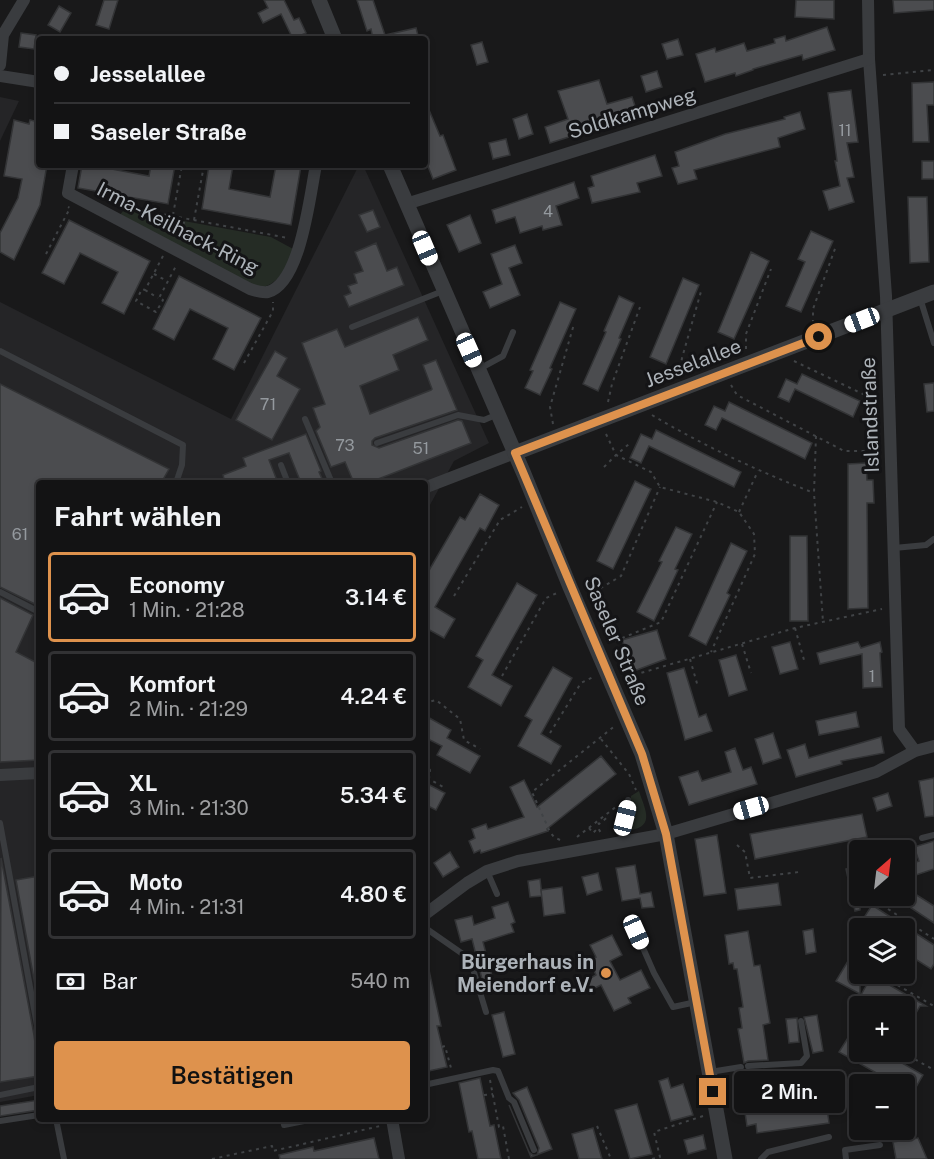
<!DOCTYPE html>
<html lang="de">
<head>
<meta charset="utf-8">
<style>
  body { margin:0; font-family:"Public Sans",sans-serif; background:#202022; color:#f1f3f6; height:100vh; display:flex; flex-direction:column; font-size:22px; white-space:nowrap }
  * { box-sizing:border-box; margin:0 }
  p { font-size:20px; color:#9d9ea0 }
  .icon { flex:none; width:33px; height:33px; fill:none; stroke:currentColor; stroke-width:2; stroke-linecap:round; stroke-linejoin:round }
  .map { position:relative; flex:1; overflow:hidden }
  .panel { position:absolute; left:36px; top:480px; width:392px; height:642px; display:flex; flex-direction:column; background:#131314; border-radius:6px; box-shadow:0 3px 9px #0003,0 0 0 2px #323234 }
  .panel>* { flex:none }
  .guide { position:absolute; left:36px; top:36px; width:392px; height:132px; border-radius:6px; box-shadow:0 3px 9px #0003,0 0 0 2px #323234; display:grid; align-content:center; height:132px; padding:0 18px; background:#131314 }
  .needle { width:39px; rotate:28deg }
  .tools { position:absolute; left:849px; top:840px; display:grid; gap:12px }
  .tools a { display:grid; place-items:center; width:66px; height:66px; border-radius:6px; background:#131314; box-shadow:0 3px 9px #0003,0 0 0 2px #323234; font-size:30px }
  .end { position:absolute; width:27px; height:27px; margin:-14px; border:8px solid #de924d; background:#111; box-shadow:0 0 0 3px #111 }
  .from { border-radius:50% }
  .bubble { position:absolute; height:42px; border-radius:6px; background:#131314; box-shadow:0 3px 9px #0003,0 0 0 2px #323234; font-size:20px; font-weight:600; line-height:42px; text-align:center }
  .car { position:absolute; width:18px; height:36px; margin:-18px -9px; border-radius:8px; box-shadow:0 0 4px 2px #0007; background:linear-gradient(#fff 24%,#345 0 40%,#fff 0 76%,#345 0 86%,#fff 0) }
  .guide b { display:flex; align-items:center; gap:21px; height:57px; font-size:22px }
  .guide b+b { border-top:2px solid #323234 }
  .guide i { width:15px; height:15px; background:#f1f3f6 }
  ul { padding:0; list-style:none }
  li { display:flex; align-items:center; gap:18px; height:90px; margin:0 12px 9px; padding:0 6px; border:3px solid #323234; border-radius:6px }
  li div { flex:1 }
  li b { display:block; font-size:22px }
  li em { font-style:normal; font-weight:600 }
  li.active { border-color:#de924d }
  li>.icon { width:54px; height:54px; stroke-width:1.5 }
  h2 { padding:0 18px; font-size:27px; line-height:72px }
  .pay { display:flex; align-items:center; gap:15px; height:66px; padding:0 18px; font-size:22px }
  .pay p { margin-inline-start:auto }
  .primary-button { display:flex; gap:12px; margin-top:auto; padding:12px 18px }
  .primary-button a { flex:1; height:69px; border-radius:6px; background:#de924d; color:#111; font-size:24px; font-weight:600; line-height:69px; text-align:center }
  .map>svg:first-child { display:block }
</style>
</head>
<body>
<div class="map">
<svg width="934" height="1159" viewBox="0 0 934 1159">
  <rect width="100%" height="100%" fill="#19191a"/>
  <g fill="#252527">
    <path d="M0 97 19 101 0 141Z"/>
    <path d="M359 165H363L489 443 454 461 425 514 424 483H39V664L16 652 0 599V302L231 419Z"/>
    <path d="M39 760V1095L0 1102V762Z"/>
  </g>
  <g fill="#252c25">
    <path d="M124 210 271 237 295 250C286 267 280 284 260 288L118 217Z"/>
    <path d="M639 791C646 812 656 828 625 831L631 796Z"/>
  </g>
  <g fill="#4b4c4f" stroke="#333436" stroke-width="1.5">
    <path d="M104 0H118L109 29 96 25Z"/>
    <path d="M264 0H284L294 20 299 18 306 33 293 39 281 14 263 23 258 13 268 8Z"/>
    <path d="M357 0H373L385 35 416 28 419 39H373L371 29 367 31Z"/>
    <path d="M796 0H834V19L795 17Z"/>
    <path d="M893 0H934V10L894 13Z"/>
    <path d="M59 6 71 13 60 32 48 25Z"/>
    <path d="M827 27 835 50 803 60 802 55 753 69V70L736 76 735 73 705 82 696 54 715 48 716 52 744 43 747 51 775 43 774 39 785 36 786 41Z"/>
    <path d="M21 33 36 35 34 49 19 47Z"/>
    <path d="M678 39 683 55 667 59 662 44Z"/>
    <path d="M482 42 488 62 477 65 471 45Z"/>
    <path d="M657 71 662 87 646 92 641 76Z"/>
    <path d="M599 80 607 104 632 97 638 115 550 143 545 127 568 119 558 91Z"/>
    <path d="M934 82V105H927L929 142H913L912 83Z"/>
    <path d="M851 90 858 142 847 143 854 177 847 178 854 202 829 210 823 191 840 186 835 161H837L828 93Z"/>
    <path d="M424 98 440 136 443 135 456 170 433 179 424 156Z"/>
    <path d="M800 112 805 129 778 138 780 147 694 170 697 179 678 184 672 168 679 166 675 152 725 134 785 119 784 117Z"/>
    <path d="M527 114 533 134 519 139 513 119Z"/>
    <path d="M14 120 29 124 30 120 39 122V165H47L40 205 14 260 0 252V233L18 198 22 179 4 176Z"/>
    <path d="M506 139 510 155 493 159 489 143Z"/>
    <path d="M655 155 662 176 637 183 640 192 592 203 588 188 594 186 591 176Z"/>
    <rect x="922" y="161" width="12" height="18"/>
    <path d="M82 165H107L106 168 149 176 151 165H175L168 204 78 188Z"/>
    <path d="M209 165H233L229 189 270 197 276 165 301 166 291 225 202 209Z"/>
    <path d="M574 182 579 198 556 206 562 225 543 230 542 226 520 233 515 217 496 223 492 210Z"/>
    <path d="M908 197H927L929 262 910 263Z"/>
    <path d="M373 210 380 227 367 232 359 215Z"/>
    <path d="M470 215 481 243 459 252 447 225Z"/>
    <path d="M69 220 150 261 124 314 102 303 118 272 80 253 64 284 42 273Z"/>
    <path d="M811 231 833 241 801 312 786 306 805 262 798 259Z"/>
    <path d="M376 243 387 271 397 267 404 285 349 307 344 296 351 293 348 286 357 283 354 274 363 271 355 252Z"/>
    <path d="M515 245 522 263 509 268 520 295 490 308 483 292 502 284 491 254Z"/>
    <path d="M751 252 769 261 734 339 718 332Z"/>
    <path d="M179 276 261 318 234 370 213 359 228 328 190 309 174 340 153 329Z"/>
    <path d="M683 278 699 285 666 364 650 357Z"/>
    <path d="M619 296 634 303 619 338 621 339 598 391 583 384 606 332 604 331Z"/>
    <path d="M560 302 576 309 550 368 552 369 540 395 525 388 533 371 530 370Z"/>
    <path d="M418 317 428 340 393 355 399 370 360 386 370 414 431 390 432 389 423 365 436 360 457 410 375 438 372 441V445L379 448 458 420 462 421 471 443 368 483H354L345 462 331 467 316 431 320 427 313 408 325 404 302 343 337 329 345 347Z"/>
    <path d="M275 351 287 358 277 376 300 389 272 440 236 420Z"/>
    <path d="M802 374 860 401 853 417 795 389 789 402 778 397 786 379 797 384Z"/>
    <path d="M934 383V411L927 412 924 384Z"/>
    <path d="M0 384 169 469 161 483H39V602L37 605 0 587Z"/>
    <path d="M729 402 812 443 805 459 722 418 716 430 705 425 714 406 725 411Z"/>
    <path d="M656 430 741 472 734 487 649 446 641 463 630 458 641 434 652 439Z"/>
    <path d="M306 434 321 471 319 472 324 483H301L289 453 269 460 278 483H225L223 475 246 466 243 458Z"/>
    <path d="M866 463 867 480H873L874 503H867L868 608 848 609V464Z"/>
    <path d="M635 481 651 489 613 569 597 561Z"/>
    <path d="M480 494 499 505 485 531 480 528 435 607 455 619 444 638 424 627V579L460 517 465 520Z"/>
    <path d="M676 527 692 534 675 569 678 570 654 621 637 612 662 562 659 561Z"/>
    <path d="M790 536H807L808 621H790Z"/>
    <path d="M731 543 747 551 727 593 730 595 706 645 689 636Z"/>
    <path d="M517 583 537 595 492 675 512 686 501 706 468 687 483 660 476 656Z"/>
    <path d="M0 598 33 615 16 652 39 664V760L0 762Z"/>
    <path d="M657 630 666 659 634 671 622 640Z"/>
    <path d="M790 642 798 669 780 674 772 647Z"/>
    <path d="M858 642 861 648 880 642 882 652 880 653 882 687 863 688 862 654 820 664 817 653Z"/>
    <path d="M736 655 747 690 729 696 719 660Z"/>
    <path d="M553 667 572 678 541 734 561 746 551 764 518 746 532 720 525 716Z"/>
    <path d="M684 668 699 717 706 714 712 731 685 740 667 673Z"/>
    <path d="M856 712 859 727 819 735 816 721Z"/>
    <path d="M424 715 451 730 447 738 480 756 470 773 437 755 442 746 424 737Z"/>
    <path d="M773 733 781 758 763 764 755 739Z"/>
    <path d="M881 737 884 753 841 761 842 764 796 777 787 750 805 744 809 758Z"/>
    <path d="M735 748 743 770 751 767 757 784 689 805 679 777 698 771 702 781 731 772 725 752Z"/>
    <path d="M601 756 616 774 547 829 548 831 481 853 480 850 474 853 469 841 475 838 472 829 486 824 488 829 524 817 510 787 524 780 537 807Z"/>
    <path d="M934 778V816L925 817 919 781Z"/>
    <path d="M424 782 445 793 436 810 424 804Z"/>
    <path d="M888 793 892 806 877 811 873 798Z"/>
    <path d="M862 814 867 837 755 859 750 834Z"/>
    <path d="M717 835 726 893 704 896 695 839Z"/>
    <path d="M934 841V869L904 879V866L919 861 914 847Z"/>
    <path d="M450 852 459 867 443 877 434 863Z"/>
    <path d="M1 858 34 1035 39 1076 0 1082Z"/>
    <path d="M635 865 640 894 651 892 654 907 642 908 640 898 622 901 616 868Z"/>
    <path d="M857 866 860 878V910L855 911 846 869Z"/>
    <path d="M598 873 602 890 587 895 582 877Z"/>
    <path d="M39 876V1007L16 880Z"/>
    <path d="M540 879 542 896 530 897 528 881Z"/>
    <path d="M778 883 781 905 738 910 735 889Z"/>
    <path d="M562 887 565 913 544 916 541 890Z"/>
    <path d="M904 887 934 906V923L893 896H904Z"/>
    <path d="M508 902 515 922 511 924 514 932 483 942 493 980 483 983 472 939 461 942 455 920 472 916 474 925 495 918 492 907Z"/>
    <path d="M872 905 934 945V964L931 969 904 952V928H868L860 924Z"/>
    <path d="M813 929 816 952 806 954 803 931Z"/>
    <path d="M748 931 754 966 760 965 770 1023 763 1025 768 1060 748 1061 744 1063 738 1029 742 1028 739 1008 743 1007 737 969H734L733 963 729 964 725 935Z"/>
    <path d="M612 935 622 955 610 961 620 980 641 970 650 988 628 998 631 1003 614 1011 601 985 585 993 580 984 596 975 589 960 596 957 590 945Z"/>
    <path d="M848 961 860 968V994L836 981Z"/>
    <path d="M424 970H429L441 1026H437L447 1067 424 1072Z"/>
    <path d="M872 975 926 1006H920L904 1034V1006H881L861 995Z"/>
    <path d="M504 1012 515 1054 503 1057 492 1015Z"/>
    <path d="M817 1015 823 1051 813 1053 804 1017Z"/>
    <path d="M797 1018 799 1042 789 1043 786 1019Z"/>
    <path d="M851 1033 860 1038V1052H883L923 1075 912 1094 904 1089V1084H896L839 1052Z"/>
    <path d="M745 1070H761L767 1108 826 1100 829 1123 757 1133 756 1124 747 1126 739 1073Z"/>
    <path d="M480 1078 490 1126 494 1125 501 1159H478L472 1131 469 1132 459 1083Z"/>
    <path d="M668 1078 671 1088 683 1084 693 1115 671 1121 659 1081Z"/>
    <path d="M527 1087 552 1149 531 1157 509 1105 529 1152 533 1155H537L539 1148 519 1100 513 1093Z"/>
    <path d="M39 1100V1110L0 1116V1106Z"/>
    <path d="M637 1104 652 1154 630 1159 615 1110Z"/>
    <path d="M593 1128 602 1159H579L572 1134Z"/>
    <path d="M703 1135 706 1149 688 1154 684 1140Z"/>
    <path d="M374 1138 379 1159H280L279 1155 313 1147 314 1151Z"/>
    <path d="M918 1138 927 1159H896L893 1142Z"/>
  </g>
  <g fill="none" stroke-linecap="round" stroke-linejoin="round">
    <g stroke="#404346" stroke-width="2" stroke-dasharray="3 4.5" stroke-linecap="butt">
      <path d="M883 75 934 70"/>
      <path d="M120 206 288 238"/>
      <path d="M173 215 182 165"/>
      <path d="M194 220 204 165"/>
      <path d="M179 239 185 219"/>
      <path d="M46 254 70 208 68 207"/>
      <path d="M163 256 145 290 142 289 136 301 156 312 163 300 159 298 177 264"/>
      <path d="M154 274 167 281"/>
      <path d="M145 290 158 298"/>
      <path d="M813 323V309L836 246"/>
      <path d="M746 349V334L771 269"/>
      <path d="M794 361 867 396 877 398"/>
      <path d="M244 363 273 311V302"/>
      <path d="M679 375 682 358 702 288"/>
      <path d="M731 385 737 395 844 451H880"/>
      <path d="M608 402 612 384 640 307"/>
      <path d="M652 415C704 446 758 471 814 493"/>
      <path d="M553 424 550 407 574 324"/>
      <path d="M606 434 616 455 651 472 660 487 717 502 739 512 754 534 755 554 711 652"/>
      <path d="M816 436 814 493 823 622"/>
      <path d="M604 467 616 455 629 444"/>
      <path d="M739 512 758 471"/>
      <path d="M594 592 621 576 660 487"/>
      <path d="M454 596 500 520 522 507"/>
      <path d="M795 628 804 660"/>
      <path d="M615 641 661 622 717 502"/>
      <path d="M742 644 751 673"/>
      <path d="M690 659 698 687"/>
      <path d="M502 676 546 598 557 593"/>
      <path d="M627 677 795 628 882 609"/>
      <path d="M424 703 436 700 460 719 464 740 480 749"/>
      <path d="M550 733 581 683 595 676"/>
      <path d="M601 739 629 774 636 790"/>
      <path d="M424 764 430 770 429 779 445 788"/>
      <path d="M598 823 599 824 609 816"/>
      <path d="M589 828 593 833 598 828 601 833"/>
      <path d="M577 837 617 806"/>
      <path d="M560 840 554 837 550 832 532 792 616 725"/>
      <path d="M737 845 745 852 750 878 799 872"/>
      <path d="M888 909 934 939"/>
      <path d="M852 958 860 963"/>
      <path d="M878 974 934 1006"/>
      <path d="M856 1026 860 1027"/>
      <path d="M442 1047 445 1046 451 1068"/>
      <path d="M902 1052 934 1070"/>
      <path d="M490 1080 499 1127 503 1126 509 1159"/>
      <path d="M484 1095 493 1094"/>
      <path d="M597 1126 611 1159"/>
      <path d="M212 1159 272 1146 273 1151 380 1126"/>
      <path d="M652 1159 660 1157 654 1132 703 1116"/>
    </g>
    <g stroke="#3a3c3f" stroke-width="6">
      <path d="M920 298 934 343"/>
      <path d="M352 327 443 291"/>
      <path d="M0 351 183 445 182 465 176 483"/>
      <path d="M479 369 503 356 513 332"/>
      <path d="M305 419 332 483"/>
      <path d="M377 443 458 415 484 420 498 414"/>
      <path d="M281 465 288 483"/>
      <path d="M894 548 926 545 934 539"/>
      <path d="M0 592 39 612"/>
      <path d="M0 823 39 1036"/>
      <path d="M922 838 934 835"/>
      <path d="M622 842 621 831 628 800"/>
      <path d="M487 871 497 894"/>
      <path d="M424 927 470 959 486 1012"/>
      <path d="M636 932 654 973 673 1007 696 1002"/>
      <path d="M748 1066 801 1063 807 1056 801 1021"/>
      <path d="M710 1072 741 1067"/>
      <path d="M424 1085 493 1070 498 1071 509 1098 514 1102 534 1150"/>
      <path d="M0 1095 39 1087"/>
      <path d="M56 1119 64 1159"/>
      <path d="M283 1119 284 1125 314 1119"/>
      <path d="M0 1121 39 1115"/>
      <path d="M761 1159 768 1152 829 1137"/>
      <path d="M846 1159 845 1150 880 1145"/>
    </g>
    <g stroke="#3a3c3f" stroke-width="12">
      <path d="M868 0 869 59 886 296 899 729 915 751"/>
      <path d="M0 65 3 35 24 0"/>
      <path d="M0 76 39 82"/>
      <path d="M73 165 68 193 250 289C256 291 262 293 268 292 301 283 310 194 316 165"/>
      <path d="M406 204 869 59"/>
      <path d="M424 488 515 453"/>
      <path d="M0 775 39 773"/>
      <path d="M424 915 467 883 487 871 518 861 666 834 876 772 915 751 934 746"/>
      <path d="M392 1119 399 1159"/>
    </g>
    <g stroke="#3a3c3f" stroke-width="15">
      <path d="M319 0 335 39"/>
      <path d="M390 165 524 474 570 587 642 754 666 834 725 1159"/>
      <path d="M515 453 934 292"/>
    </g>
  </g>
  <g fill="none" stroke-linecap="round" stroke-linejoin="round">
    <path stroke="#de924d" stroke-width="8" d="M713 1092 666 834 642 754 515 453 819 337"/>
  </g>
  <circle fill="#de924d" stroke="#141416" stroke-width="2" cx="606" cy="973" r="6"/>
  <g text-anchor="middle" stroke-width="6" stroke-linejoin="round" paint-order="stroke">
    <g font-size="16" fill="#94999e">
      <text x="845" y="136">11</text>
      <text x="548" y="217">4</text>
      <text x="268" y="410">71</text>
      <text x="345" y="451">73</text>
      <text x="421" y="454">51</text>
      <text x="20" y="540">61</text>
      <text x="872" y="682">1</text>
    </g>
    <g font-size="20" fill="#adb3b9" stroke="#141416">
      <text transform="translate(632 113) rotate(-17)" y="7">Soldkampweg</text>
      <text transform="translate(178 228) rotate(27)" y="7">Irma-Keilhack-Ring</text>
      <text transform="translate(693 363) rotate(-21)" y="7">Jesselallee</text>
      <text transform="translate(870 415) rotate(-92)" y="7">Islandstraße</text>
      <text transform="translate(617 641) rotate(67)" y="7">Saseler Straße</text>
    </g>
    <g font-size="20" font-weight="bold" fill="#adb3b9" stroke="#141416" text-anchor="end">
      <text x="594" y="969">Bürgerhaus in<tspan x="594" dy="23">Meiendorf e.V.</tspan></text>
    </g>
  </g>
</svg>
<div class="tools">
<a><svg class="needle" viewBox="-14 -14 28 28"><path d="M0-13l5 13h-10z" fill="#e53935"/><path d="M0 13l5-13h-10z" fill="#9d9ea0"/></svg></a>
<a><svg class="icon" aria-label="layers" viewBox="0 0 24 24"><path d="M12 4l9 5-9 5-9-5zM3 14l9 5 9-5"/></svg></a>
<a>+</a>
<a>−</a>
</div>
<i class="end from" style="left:819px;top:337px"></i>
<i class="end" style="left:713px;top:1092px"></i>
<div class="bubble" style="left:734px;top:1071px;width:111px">2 Min.</div>
<i class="car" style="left:425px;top:248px;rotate:157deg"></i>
<i class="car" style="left:862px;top:320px;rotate:249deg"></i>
<i class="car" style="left:469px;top:350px;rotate:156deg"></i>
<i class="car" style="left:751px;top:808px;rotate:254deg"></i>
<i class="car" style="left:625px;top:818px;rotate:14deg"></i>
<i class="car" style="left:636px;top:932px;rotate:156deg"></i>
<div class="guide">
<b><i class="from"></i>Jesselallee</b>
<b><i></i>Saseler Straße</b>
</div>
<section class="panel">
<h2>Fahrt wählen</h2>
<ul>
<li class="active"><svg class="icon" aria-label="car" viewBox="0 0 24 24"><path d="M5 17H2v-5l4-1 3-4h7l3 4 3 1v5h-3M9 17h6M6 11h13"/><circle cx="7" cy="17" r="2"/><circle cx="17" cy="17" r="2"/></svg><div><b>Economy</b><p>1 Min. · 21:28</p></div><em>3.14 €</em></li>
<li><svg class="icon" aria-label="car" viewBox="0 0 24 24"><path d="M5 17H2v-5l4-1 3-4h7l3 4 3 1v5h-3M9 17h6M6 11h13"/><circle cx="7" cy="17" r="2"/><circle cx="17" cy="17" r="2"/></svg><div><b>Komfort</b><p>2 Min. · 21:29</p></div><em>4.24 €</em></li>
<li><svg class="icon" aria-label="car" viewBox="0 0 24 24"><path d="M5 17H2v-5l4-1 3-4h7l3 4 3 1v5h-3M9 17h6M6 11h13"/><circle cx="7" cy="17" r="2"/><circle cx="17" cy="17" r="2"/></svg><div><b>XL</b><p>3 Min. · 21:30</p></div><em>5.34 €</em></li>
<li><svg class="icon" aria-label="car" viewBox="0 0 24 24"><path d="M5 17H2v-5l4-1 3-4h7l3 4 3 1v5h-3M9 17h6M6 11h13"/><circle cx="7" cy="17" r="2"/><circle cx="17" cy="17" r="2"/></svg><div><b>Moto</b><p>4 Min. · 21:31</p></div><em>4.80 €</em></li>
</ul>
<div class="pay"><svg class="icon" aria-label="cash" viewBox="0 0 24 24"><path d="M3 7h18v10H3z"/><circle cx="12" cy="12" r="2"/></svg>Bar<p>540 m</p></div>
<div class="primary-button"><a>Bestätigen</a></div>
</section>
</div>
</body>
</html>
